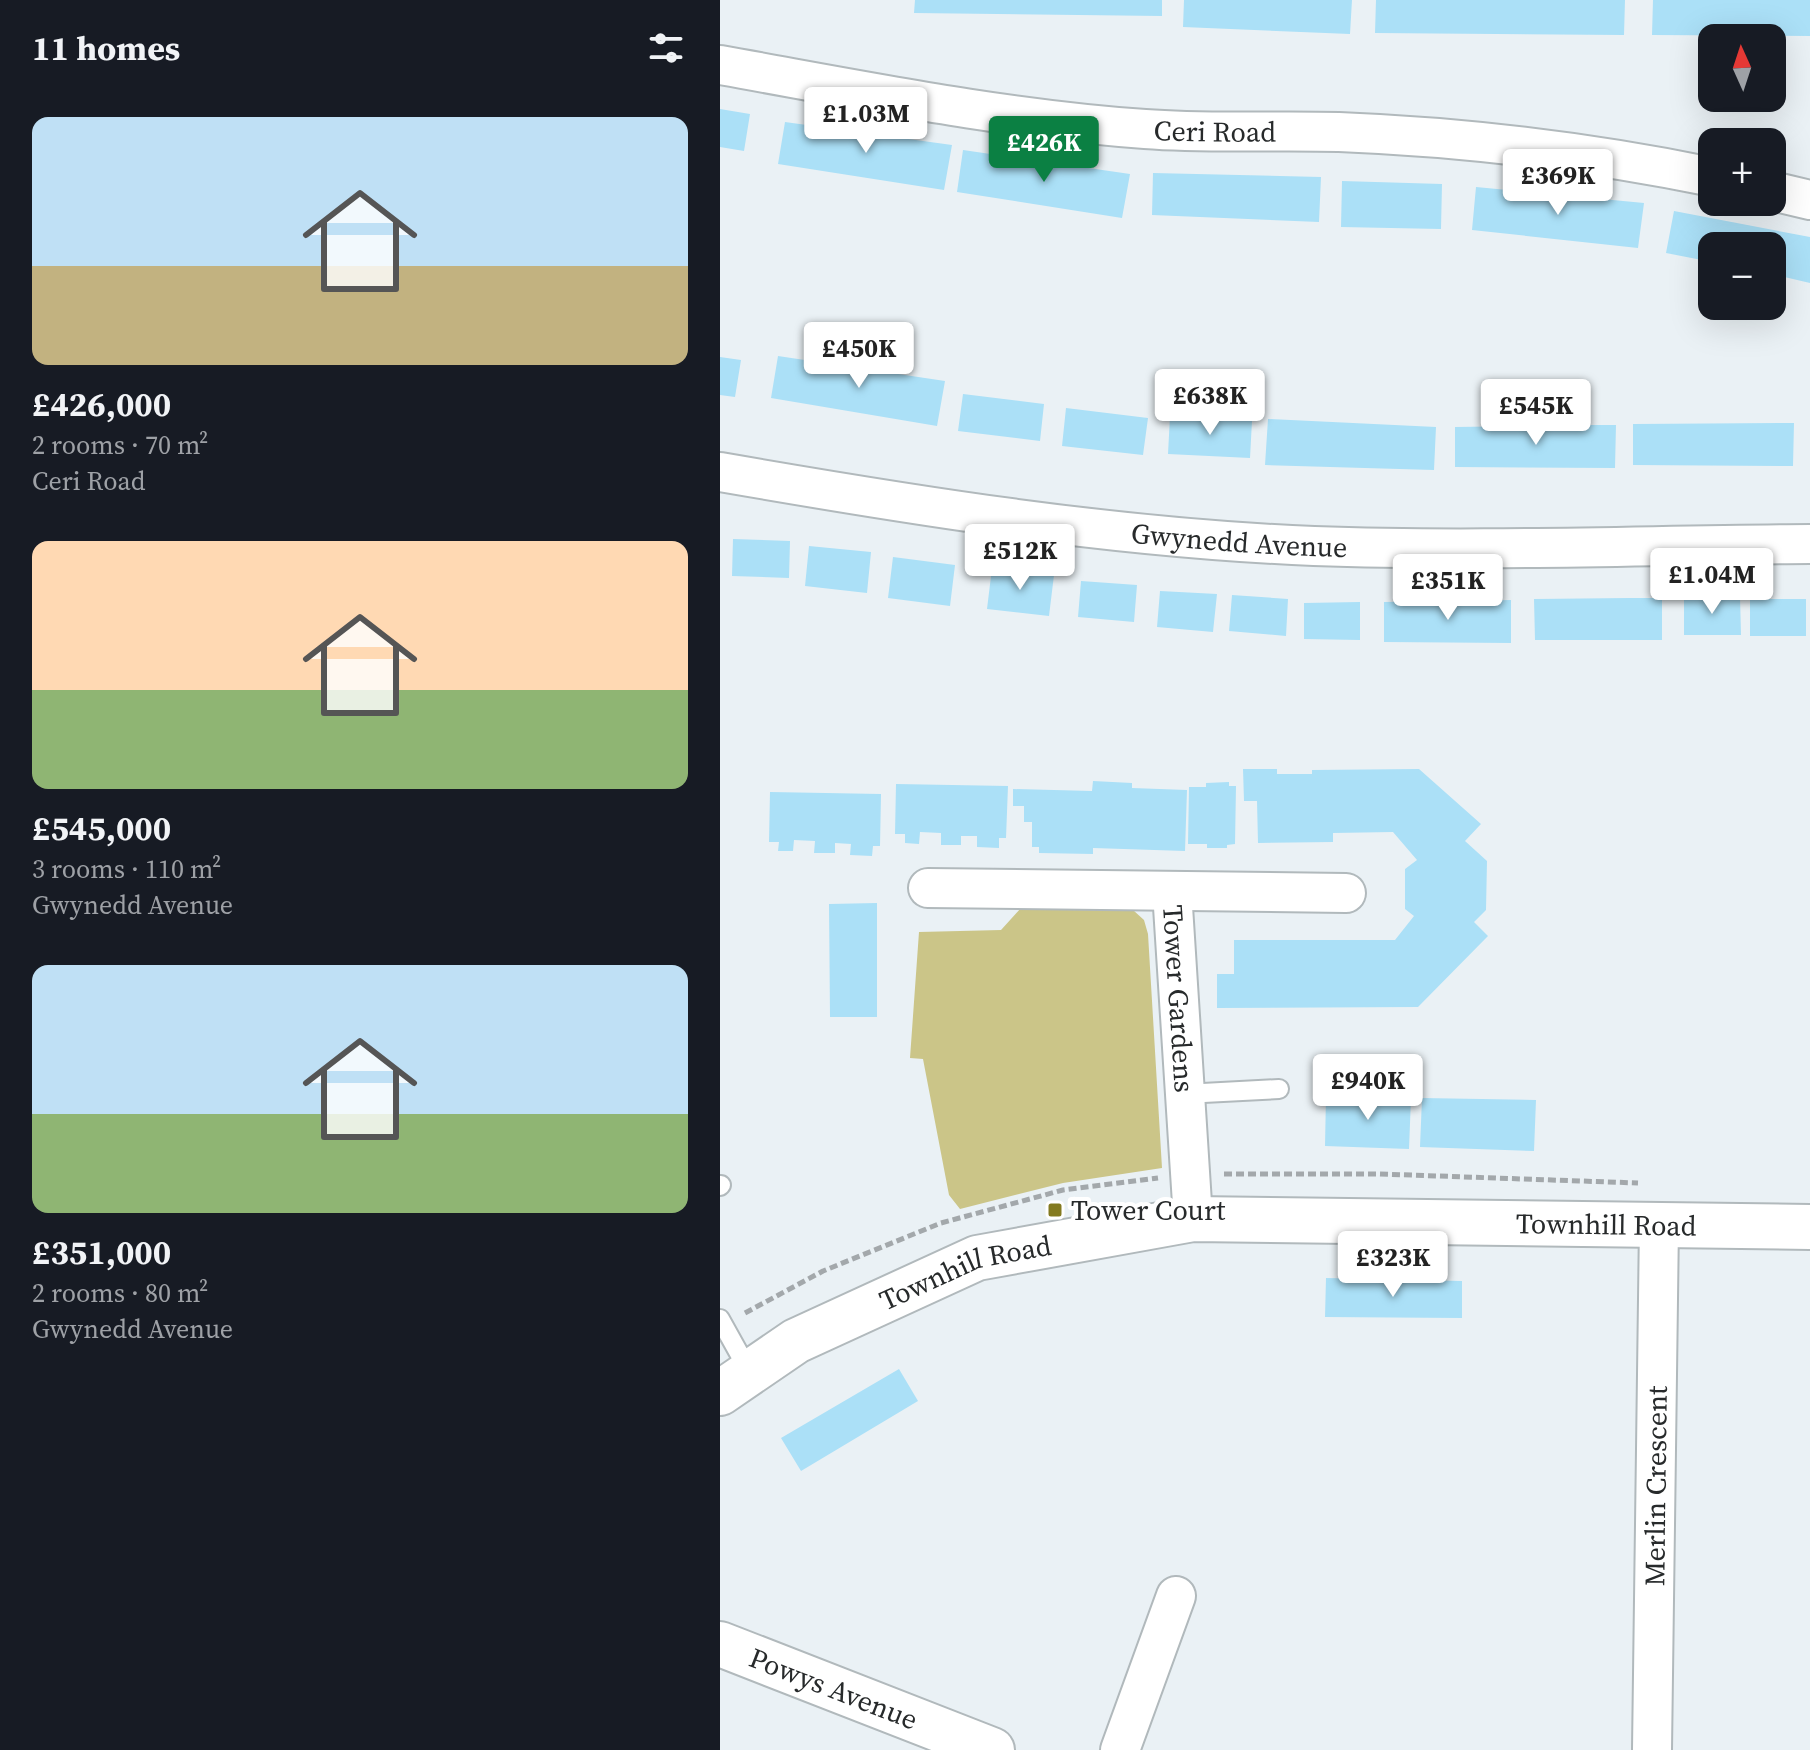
<!DOCTYPE html>
<meta charset="utf-8">
<style>
:root{--surface:#171b24;--page:#242831;--text:#f1f3f6;--muted:#9ea1a6;--accent:#0b8043}
body{margin:0;font-family:"Source Serif 4",serif;background:var(--page);color:var(--text);height:100vh;display:flex;flex-direction:column;font-size:30px;white-space:nowrap}
*{box-sizing:border-box;margin:0}
p{font-size:26px;color:var(--muted)}
.icon{flex:none;width:44px;height:44px;fill:none;stroke:currentColor;stroke-width:2;stroke-linecap:round;stroke-linejoin:round}
.map{position:relative;flex:1;overflow:hidden}
.details{display:flex;flex-direction:column;background:var(--surface);width:720px}
.details>*{flex:none}
.needle{width:52px;rotate:357deg}
.tools{position:absolute;left:978px;top:24px;display:grid;gap:16px}
.tools a{display:grid;place-items:center;width:88px;height:88px;border-radius:16px;background:var(--surface);box-shadow:0 8px 32px #0002;font-size:40px}
.price{position:absolute;translate:-50% -68px;padding:0 18px;border-radius:8px;background:#fff;color:#222;font-size:26px;line-height:52px;filter:drop-shadow(0 2px 4px #0008)}
.price::after{content:'';position:absolute;left:50%;top:48px;width:24px;height:18px;margin-left:-12px;background:inherit;clip-path:polygon(0 0,100% 0,50% 100%)}
.price.on{background:var(--accent);color:#fff}
ul{padding:0;list-style:none}
li{display:grid;align-content:center;gap:16px;height:424px;padding:0 32px}
li span{display:grid;place-items:center;height:248px;border-radius:16px;color:#555}
li>.icon{margin-inline-start:auto}
span .icon{width:144px;height:144px;fill:#fffc;stroke-width:1}
li b{font-size:34px}
h2{display:flex;justify-content:space-between;align-items:center;height:96px;padding:0 32px;font-size:34px}
main{display:flex;flex:1;min-height:0}
.map>svg:first-child{display:block}
.green{fill:#cbc588}
.building{fill:#abe0f7}
.lines{fill:none;stroke-linecap:round;stroke-linejoin:round}
.lane-casing{stroke:#b1b9bc;stroke-width:22}
.street-casing{stroke:#b1b9bc;stroke-width:42}
.secondary-casing{stroke:#b1b9bc;stroke-width:48}
.path{stroke:#a3a8ab;stroke-width:5;stroke-dasharray:8 4;stroke-linecap:butt}
.lane{stroke:#fff;stroke-width:18}
.street{stroke:#fff;stroke-width:38}
.secondary{stroke:#fff;stroke-width:44}
.poi-dot{fill:#837a20;stroke:#fff;stroke-width:3}
.labels{text-anchor:middle;stroke-width:8;stroke-linejoin:round;paint-order:stroke}
.street-label{font-size:28px;fill:#272a2b;stroke:#fff}
.poi-label{font-size:28px;fill:#272a2b;stroke:#fff;text-anchor:start}
</style>
<main>
<section class="details">
<h2>11 homes<svg class="icon" aria-label="filters" viewBox="0 0 24 24"><path d="M4 7h16M4 17h16"/><circle cx="9" cy="7" r="2"/><circle cx="15" cy="17" r="2"/></svg></h2>
<ul>
<li><span style="background:linear-gradient(#bfe0f5 60%,#c2b280 0)"><svg class="icon" aria-label="home" viewBox="0 0 24 24"><path d="M3 11l9-7 9 7M6 9v11h12V9"/></svg></span><div><b>£426,000</b><p>2 rooms · 70 m²</p><p>Ceri Road</p></div></li>
<li><span style="background:linear-gradient(#ffd9b3 60%,#8fb573 0)"><svg class="icon" aria-label="home" viewBox="0 0 24 24"><path d="M3 11l9-7 9 7M6 9v11h12V9"/></svg></span><div><b>£545,000</b><p>3 rooms · 110 m²</p><p>Gwynedd Avenue</p></div></li>
<li><span style="background:linear-gradient(#bfe0f5 60%,#8fb573 0)"><svg class="icon" aria-label="home" viewBox="0 0 24 24"><path d="M3 11l9-7 9 7M6 9v11h12V9"/></svg></span><div><b>£351,000</b><p>2 rooms · 80 m²</p><p>Gwynedd Avenue</p></div></li>
</ul>
</section>
<div class="map">
<svg width="1090" height="1750" viewBox="0 0 1090 1750">
<rect width="100%" height="100%" fill="#eaf1f5"/>
<!-- green -->
<path class="green" d="M 301,908 L 413,910 L 424,920 L 428,934 L 442,1168 L 343,1183 L 240,1209 L 229,1195 L 203,1059 L 190,1058 L 199,932 L 281,930 Z"/>
<!-- building -->
<path class="building" d="M 195,0 L 442,0 L 442,16 L 194,13 Z
M 464,0 L 632,0 L 630,34 L 463,27 Z
M 656,0 L 905,0 L 904,35 L 655,33 Z
M 933,0 L 1090,0 L 1090,36 L 932,35 Z
M 0,109 L 30,114 L 24,151 L 0,147 Z
M 65,122 L 232,145 L 224,190 L 58,164 Z
M 243,150 L 410,174 L 402,218 L 237,192 Z
M 433,173 L 601,177 L 599,222 L 432,215 Z
M 622,181 L 722,184 L 721,229 L 621,227 Z
M 756,187 L 924,203 L 918,248 L 752,230 Z
M 954,211 L 1090,237 L 1090,283 L 1052,274 L 1052,246 L 992,246 L 992,262 L 946,253 Z
M 58,356 L 225,381 L 217,426 L 51,398 Z
M 0,357 L 21,360 L 15,397 L 0,395 Z
M 243,394 L 324,404 L 320,441 L 238,431 Z
M 346,408 L 428,418 L 423,455 L 342,446 Z
M 450,416 L 532,421 L 530,458 L 448,454 Z
M 548,419 L 716,427 L 714,470 L 545,465 Z
M 1074,423 L 1073,466 L 913,465 L 913,424 Z
M 863,425 L 896,425 L 895,468 L 735,467 L 735,427 Z
M 13,539 L 70,541 L 69,578 L 12,576 Z
M 89,546 L 151,552 L 147,593 L 85,586 Z
M 173,557 L 235,565 L 230,606 L 168,598 Z
M 272,568 L 334,575 L 329,616 L 267,609 Z
M 361,581 L 417,585 L 414,622 L 358,617 Z
M 440,591 L 497,594 L 493,632 L 437,627 Z
M 512,595 L 568,599 L 566,636 L 509,631 Z
M 1020,597 L 1021,635 L 964,635 L 964,598 Z
M 909,598 L 942,598 L 942,640 L 815,640 L 814,599 Z
M 1030,599 L 1086,599 L 1086,636 L 1030,636 Z
M 791,600 L 791,643 L 664,642 L 664,602 Z
M 640,602 L 640,640 L 584,639 L 584,603 Z
M 523,769 L 557,769 L 557,774 L 592,774 L 592,770 L 699,769 L 761,824 L 745,841 L 767,861 L 766,910 L 754,922 L 768,936 L 698,1007 L 497,1008 L 497,974 L 514,974 L 514,940 L 675,940 L 694,916 L 685,909 L 685,869 L 697,860 L 673,832 L 613,833 L 613,842 L 538,843 L 537,801 L 524,801 Z
M 373,781 L 412,783 L 412,788 L 467,790 L 465,851 L 373,848 L 373,854 L 319,853 L 319,847 L 312,847 L 312,822 L 304,822 L 304,806 L 293,806 L 293,789 L 372,791 Z
M 509,782 L 509,786 L 516,786 L 515,844 L 507,845 L 507,848 L 487,848 L 487,844 L 468,844 L 469,787 L 486,787 L 486,783 Z
M 176,784 L 288,786 L 286,838 L 279,838 L 279,848 L 257,847 L 257,836 L 241,836 L 241,845 L 221,845 L 221,833 L 200,832 L 199,844 L 185,843 L 185,834 L 175,834 Z
M 50,792 L 161,794 L 160,846 L 153,846 L 152,856 L 130,855 L 131,844 L 115,843 L 115,853 L 94,853 L 95,841 L 74,840 L 73,851 L 58,851 L 59,842 L 49,842 Z
M 157,903 L 157,1017 L 110,1017 L 109,904 Z
M 606,1096 L 691,1098 L 689,1149 L 605,1146 Z
M 702,1098 L 816,1100 L 814,1151 L 700,1147 Z
M 606,1278 L 742,1281 L 742,1318 L 605,1317 Z
M 179,1369 L 198,1401 L 81,1471 L 61,1438 Z"/>
<g class="lines">
<defs>
<path id="lane" d="M 464,1094 L 559,1089
M 0,1186 L 1,1185
M 0,1319 L 30,1373"/>
<g id="street">
<path id="s1" d="M 0,65 C 141,90 282,119 425,129 C 490,134 555,130 619,132 C 745,137 869,152 992,177"/>
<path d="M 1052,191 L 1090,200"/>
<path id="s2" d="M 0,472 C 196,506 395,538 594,546 C 759,552 925,545 1090,544"/>
<path d="M 208,888 L 626,893"/>
<path id="s3" d="M 452,891 L 473,1219"/>
<path d="M 400,1750 L 456,1596"/>
<path id="s4" d="M 932,1750 L 939,1224"/>
</g>
<g id="secondary">
<path id="s5" d="M 0,1393 L 76,1341 L 257,1258 L 473,1219 L 1090,1227"/>
<path id="s6" d="M 0,1644 L 272,1750"/>
</g>
</defs>
<!-- lane casing -->
<use href="#lane" class="lane-casing"/>
<!-- street casing -->
<use href="#street" class="street-casing"/>
<!-- secondary casing -->
<use href="#secondary" class="secondary-casing"/>
<!-- path -->
<path class="path" d="M 504,1174 L 660,1174 L 918,1183
M 25,1313 L 103,1271 L 221,1223 L 343,1190 L 438,1178"/>
<!-- lane -->
<use href="#lane" class="lane"/>
<!-- street -->
<use href="#street" class="street"/>
<!-- secondary -->
<use href="#secondary" class="secondary"/>
</g>
<!-- markers -->
<rect class="poi-dot" x="327" y="1202" width="16" height="16" rx="4"/>
<g class="labels">
<!-- street labels -->
<g class="street-label">
<text dy="10" stroke="none"><textPath href="#s1" startOffset="500">Ceri Road</textPath></text>
<text dy="10" stroke="none"><textPath href="#s2" startOffset="524">Gwynedd Avenue</textPath></text>
<text dy="10" stroke="none"><textPath href="#s3" startOffset="108">Tower Gardens</textPath></text>
<text dy="10" stroke="none"><textPath href="#s5" startOffset="924">Townhill Road</textPath></text>
<text dy="10" stroke="none"><textPath href="#s5" startOffset="276">Townhill Road</textPath></text>
<text dy="10" stroke="none"><textPath href="#s4" startOffset="264">Merlin Crescent</textPath></text>
<text dy="10" stroke="none"><textPath href="#s6" startOffset="122">Powys Avenue</textPath></text>
</g>
<!-- poi labels -->
<g class="poi-label">
<text x="351" y="1220">Tower Court</text>
</g>
</g>
</svg>
<div class="tools">
<a><svg class="needle" viewBox="-14 -14 28 28"><path d="M0-13l5 13h-10z" fill="#e53935"/><path d="M0 13l5-13h-10z" fill="#9ea1a6"/></svg></a>
<a>+</a>
<a>−</a>
</div>
<b class="price" style="left:146px;top:155px">£1.03M</b>
<b class="price on" style="left:324px;top:184px">£426K</b>
<b class="price" style="left:838px;top:217px">£369K</b>
<b class="price" style="left:139px;top:390px">£450K</b>
<b class="price" style="left:490px;top:437px">£638K</b>
<b class="price" style="left:816px;top:447px">£545K</b>
<b class="price" style="left:300px;top:592px">£512K</b>
<b class="price" style="left:992px;top:616px">£1.04M</b>
<b class="price" style="left:728px;top:622px">£351K</b>
<b class="price" style="left:648px;top:1122px">£940K</b>
<b class="price" style="left:673px;top:1299px">£323K</b>
</div>
</main>
